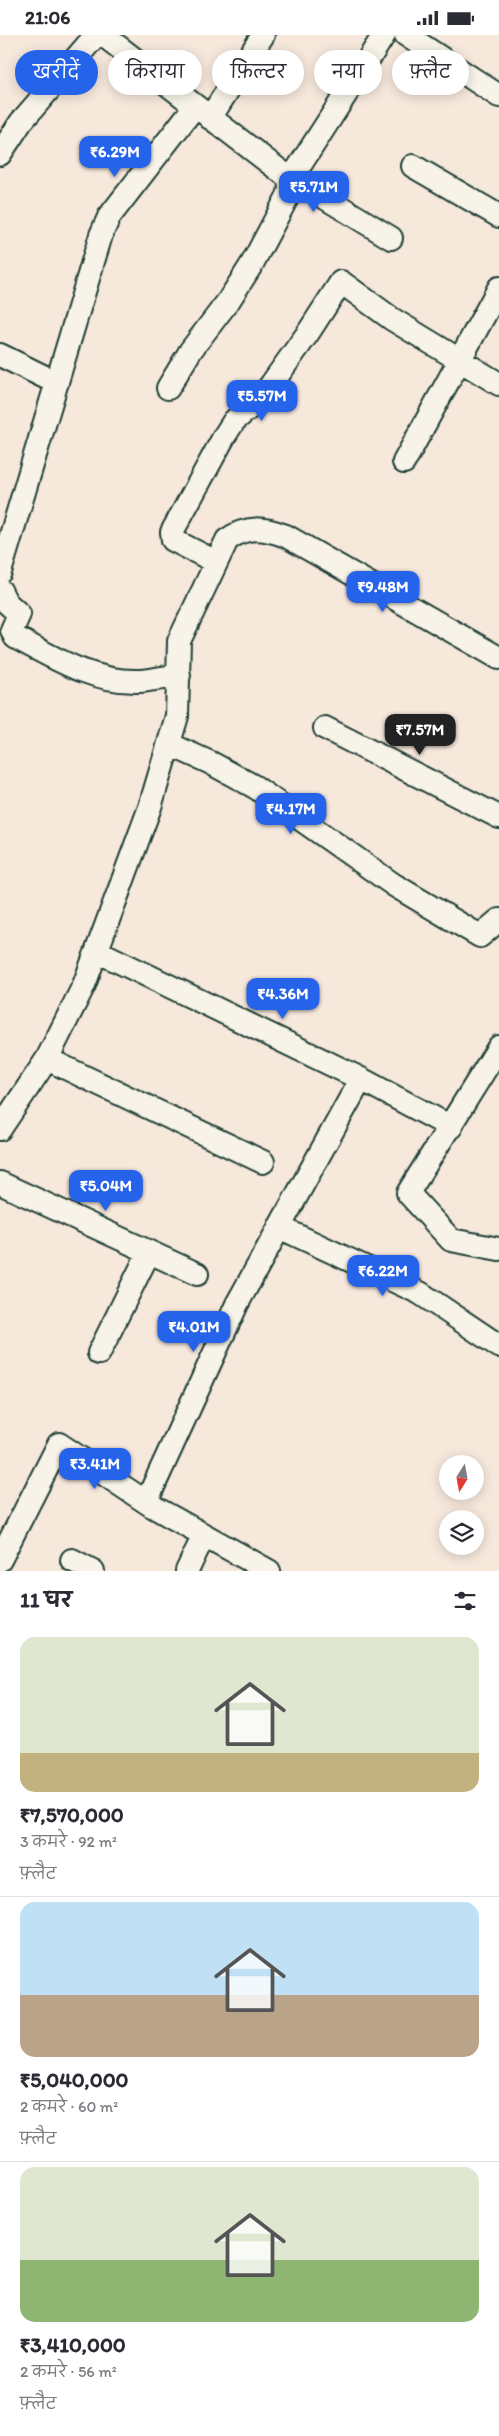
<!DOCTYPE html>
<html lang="hi">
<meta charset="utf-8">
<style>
:root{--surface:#fff;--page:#f7f7f7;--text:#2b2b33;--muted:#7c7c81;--line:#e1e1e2;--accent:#2563eb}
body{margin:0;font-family:Itim,"Playpen Sans Deva",sans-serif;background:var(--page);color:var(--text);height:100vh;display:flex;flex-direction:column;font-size:19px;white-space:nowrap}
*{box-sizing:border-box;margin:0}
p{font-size:16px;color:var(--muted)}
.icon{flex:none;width:28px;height:28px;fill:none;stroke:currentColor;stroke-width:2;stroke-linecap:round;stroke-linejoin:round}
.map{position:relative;height:1536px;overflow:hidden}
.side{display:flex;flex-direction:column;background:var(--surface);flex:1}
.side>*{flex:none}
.hud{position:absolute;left:15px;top:15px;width:470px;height:45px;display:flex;gap:10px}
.needle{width:32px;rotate:191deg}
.tools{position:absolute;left:439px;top:1420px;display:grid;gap:10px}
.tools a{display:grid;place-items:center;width:45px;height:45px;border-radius:50%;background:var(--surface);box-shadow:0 2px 12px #0003;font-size:25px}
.price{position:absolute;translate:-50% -42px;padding:0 11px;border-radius:10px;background:var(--accent);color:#fff;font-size:16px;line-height:32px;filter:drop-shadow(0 1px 2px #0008)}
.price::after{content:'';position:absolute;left:50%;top:30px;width:15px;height:11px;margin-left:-8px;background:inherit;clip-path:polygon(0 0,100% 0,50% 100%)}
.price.on{background:#222;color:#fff}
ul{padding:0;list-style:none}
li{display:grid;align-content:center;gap:10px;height:265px;padding:0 20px}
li+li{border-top:1px solid var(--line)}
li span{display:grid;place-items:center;height:155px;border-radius:15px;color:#555}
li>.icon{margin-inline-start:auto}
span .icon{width:90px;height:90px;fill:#fffc;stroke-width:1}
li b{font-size:21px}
h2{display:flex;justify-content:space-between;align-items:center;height:60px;padding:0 20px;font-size:21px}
.tag{padding:0 18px;border-radius:22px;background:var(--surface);box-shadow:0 2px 12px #0003;font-size:18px;line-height:45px}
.tag.on{background:var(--accent);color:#fff}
.status{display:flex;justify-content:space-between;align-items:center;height:35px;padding:0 25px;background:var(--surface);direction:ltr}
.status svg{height:14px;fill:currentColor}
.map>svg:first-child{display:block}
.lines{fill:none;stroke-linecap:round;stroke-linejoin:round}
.minor-casing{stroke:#1f3d34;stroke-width:26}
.minor{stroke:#f7f3e8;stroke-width:22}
</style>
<div class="status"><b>21:06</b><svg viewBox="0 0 49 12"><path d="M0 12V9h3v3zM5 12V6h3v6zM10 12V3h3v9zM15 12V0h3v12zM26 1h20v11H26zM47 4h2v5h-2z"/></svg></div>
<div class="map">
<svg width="499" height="1536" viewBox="0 0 499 1536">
<rect width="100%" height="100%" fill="#f7e8dc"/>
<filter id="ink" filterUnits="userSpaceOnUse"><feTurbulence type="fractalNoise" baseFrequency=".02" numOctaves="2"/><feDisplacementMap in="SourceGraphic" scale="10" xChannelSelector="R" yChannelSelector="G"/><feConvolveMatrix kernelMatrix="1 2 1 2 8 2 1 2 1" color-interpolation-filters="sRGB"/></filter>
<g filter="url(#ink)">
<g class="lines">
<defs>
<path id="minor" d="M 103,0 L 284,139 L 295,138 L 384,0
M 406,0 L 499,61
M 210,83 L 263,0
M 0,119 L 21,87 L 96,0
M 413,131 L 499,181
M 295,138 L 291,142 L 391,203
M 0,320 L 57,348
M 168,353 L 191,315 L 229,265 L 252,229 L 288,161 L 290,154 L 289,140
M 404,427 L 499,253
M 216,527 L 173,505 L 172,497 L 225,400 L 234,386 L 263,361 L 308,298 L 341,247 L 392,284 L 499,349
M 0,537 L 101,200 L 109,182 L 195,71
M 0,555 L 6,567 L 19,579 L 12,595 L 15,602 C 54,623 94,648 140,646 C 153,645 166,642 179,640
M 325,693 L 499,782
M 169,709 L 211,728 L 255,752 L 394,850 L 480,901 L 499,885
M 97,916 L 361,1044 L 451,1092
M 499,1012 L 408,1158 L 451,1205 L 499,1214
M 47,1024 L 263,1127
M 0,1094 L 47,1024 L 84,950 L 150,772 L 177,681 L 179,606 L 227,505 C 247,490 264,493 286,501 L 499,623
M 0,1148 L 197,1239
M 279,1192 L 420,1258 L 499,1311
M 99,1318 L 149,1217
M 0,1525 L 59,1409 L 152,1471
M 72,1525 L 93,1536
M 187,1536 L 204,1500
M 269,1536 L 152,1471 L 148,1463 L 237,1269 L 361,1044"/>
</defs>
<!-- minor casing -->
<use href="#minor" class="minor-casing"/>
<!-- minor -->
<use href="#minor" class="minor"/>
</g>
</g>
</svg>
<div class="tools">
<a><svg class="needle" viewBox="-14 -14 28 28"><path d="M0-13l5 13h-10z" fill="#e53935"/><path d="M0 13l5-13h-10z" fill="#7c7c81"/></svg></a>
<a><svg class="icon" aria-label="layers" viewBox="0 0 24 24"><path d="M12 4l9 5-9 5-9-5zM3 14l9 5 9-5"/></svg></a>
</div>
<b class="price" style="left:115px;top:143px">₹6.29M</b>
<b class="price" style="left:314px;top:178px">₹5.71M</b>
<b class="price" style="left:262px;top:387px">₹5.57M</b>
<b class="price" style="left:383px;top:578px">₹9.48M</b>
<b class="price on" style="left:420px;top:721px">₹7.57M</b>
<b class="price" style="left:291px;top:800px">₹4.17M</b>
<b class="price" style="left:283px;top:985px">₹4.36M</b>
<b class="price" style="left:106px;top:1177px">₹5.04M</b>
<b class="price" style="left:383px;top:1262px">₹6.22M</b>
<b class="price" style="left:194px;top:1318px">₹4.01M</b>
<b class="price" style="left:95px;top:1455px">₹3.41M</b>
<div class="hud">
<a class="tag on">खरीदें</a>
<a class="tag">किराया</a>
<a class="tag">फ़िल्टर</a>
<a class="tag">नया</a>
<a class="tag">फ़्लैट</a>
</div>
</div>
<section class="side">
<h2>11 घर<svg class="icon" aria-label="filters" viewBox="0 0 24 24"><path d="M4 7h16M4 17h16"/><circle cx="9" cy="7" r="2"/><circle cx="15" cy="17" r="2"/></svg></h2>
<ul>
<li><span style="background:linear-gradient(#dfe7d0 75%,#c2b280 0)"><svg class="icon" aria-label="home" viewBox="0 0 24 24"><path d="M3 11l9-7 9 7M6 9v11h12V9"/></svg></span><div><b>₹7,570,000</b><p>3 कमरे · 92 m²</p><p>फ़्लैट</p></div></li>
<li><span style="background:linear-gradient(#bfe0f5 60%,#b9a48a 0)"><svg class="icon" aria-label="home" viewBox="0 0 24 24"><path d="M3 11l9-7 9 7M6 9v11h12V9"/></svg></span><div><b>₹5,040,000</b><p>2 कमरे · 60 m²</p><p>फ़्लैट</p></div></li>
<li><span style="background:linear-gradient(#dfe7d0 60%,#8fb573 0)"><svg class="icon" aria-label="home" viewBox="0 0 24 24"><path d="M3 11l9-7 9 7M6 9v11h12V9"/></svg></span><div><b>₹3,410,000</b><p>2 कमरे · 56 m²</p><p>फ़्लैट</p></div></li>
</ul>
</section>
